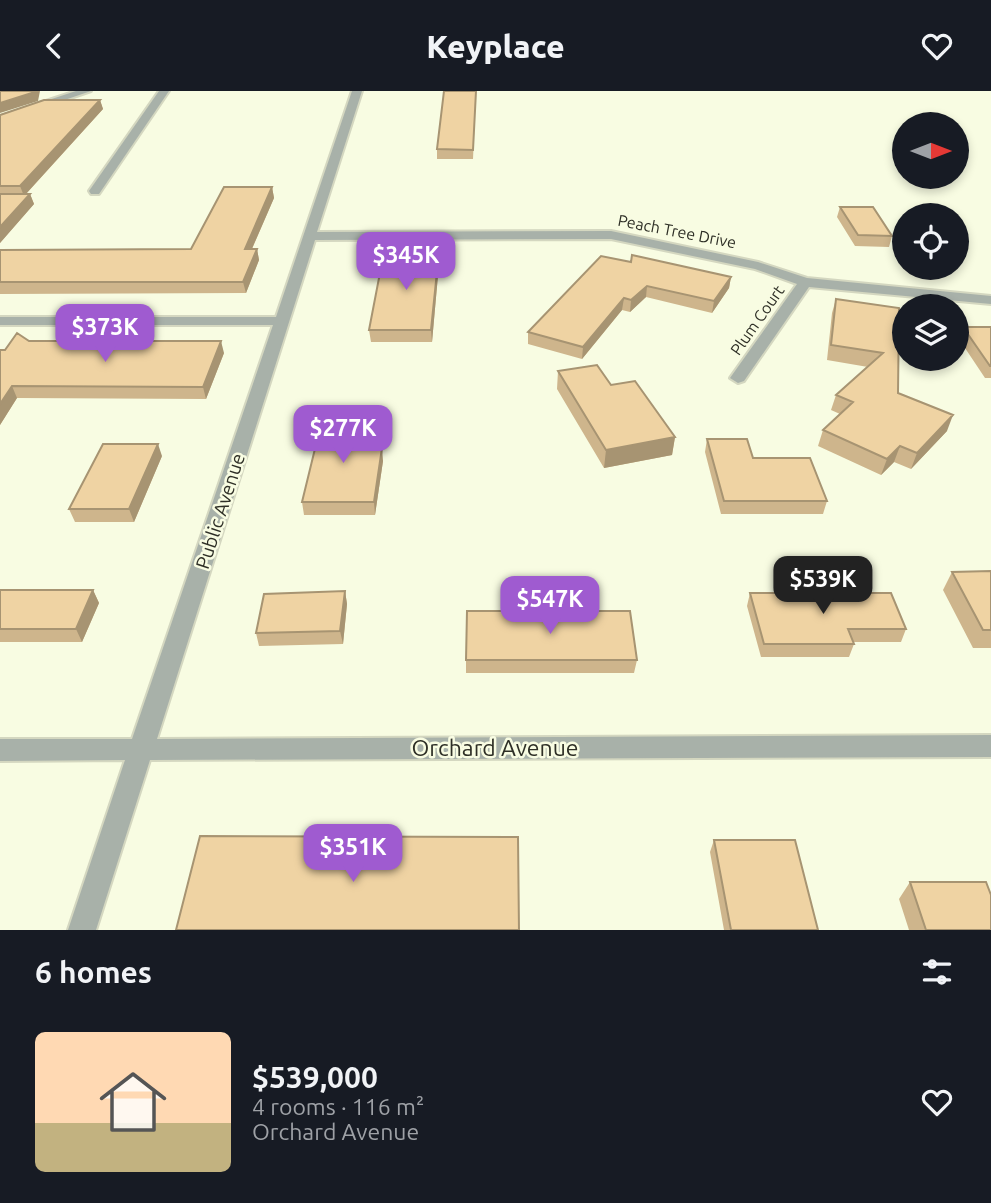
<!DOCTYPE html>
<meta charset="utf-8">
<style>
:root{--surface:#171b24;--page:#20242c;--text:#f1f3f6;--muted:#9ea1a6;--accent:#9f5bd0}
body{margin:0;font-family:Ubuntu,sans-serif;background:var(--page);color:var(--text);height:100vh;display:flex;flex-direction:column;font-size:26px;white-space:nowrap}
*{box-sizing:border-box;margin:0}
p{font-size:23px;color:var(--muted)}
.icon{flex:none;width:38px;height:38px;fill:none;stroke:currentColor;stroke-width:2;stroke-linecap:round;stroke-linejoin:round}
.map{position:relative;height:839px;overflow:hidden}
.drawer{display:flex;flex-direction:column;background:var(--surface);flex:1}
.drawer>*{flex:none}
.needle{width:46px;rotate:90deg}
.controls{position:absolute;left:892px;top:21px;display:grid;gap:14px}
.controls a{display:grid;place-items:center;width:77px;height:77px;border-radius:50%;background:var(--surface);box-shadow:0 4px 10px #0003;font-size:35px}
.price{position:absolute;translate:-50% -60px;padding:0 16px;border-radius:14px;background:var(--accent);color:#fff;font-size:23px;line-height:46px;filter:drop-shadow(0 2px 4px #0008)}
.price::after{content:'';position:absolute;left:50%;top:42px;width:21px;height:16px;margin-left:-10px;background:inherit;clip-path:polygon(0 0,100% 0,50% 100%)}
.price.current{background:#222;color:#fff}
ul{padding:0;list-style:none}
li{display:flex;align-items:center;gap:21px;height:175px;padding:0 35px}
li span{display:grid;place-items:center;flex:none;width:196px;height:140px;border-radius:10px;color:#555}
li>.icon{margin-inline-start:auto}
span .icon{width:84px;height:84px;fill:#fffc;stroke-width:1}
li b{font-size:30px}
h2{display:flex;justify-content:space-between;align-items:center;height:84px;padding:0 35px;font-size:30px}
header{display:flex;justify-content:space-between;align-items:center;height:91px;padding:0 35px;background:var(--surface);font-size:32px;font-weight:800}
.map>svg:first-child{display:block}
.lines{fill:none;stroke-linecap:round;stroke-linejoin:round}
.service-casing{stroke:#d4d7c0;stroke-width:4}
.minor-casing{stroke:#d4d7c0;stroke-width:4}
.service{fill:#a8b1a9;fill-rule:evenodd}
.minor{fill:#a8b1a9;fill-rule:evenodd}
.wall{fill:#ceb58c}
.shaded-wall{fill:#a79472}
.building{fill:#efd3a3;stroke:#a79472;stroke-width:2}
.labels{text-anchor:middle;stroke-width:5;stroke-linejoin:round;paint-order:stroke}
.far-street-label{font-size:16px;fill:#2e2f26;stroke:#f8fce2}
.street-label{font-size:19px;fill:#2e2f26;stroke:#f8fce2}
.near-street-label{font-size:23px;fill:#2e2f26;stroke:#f8fce2}
</style>
<header><svg class="icon" aria-label="back" viewBox="0 0 24 24"><path d="M15 5l-7 7 7 7"/></svg>Keyplace<svg class="icon" aria-label="heart" viewBox="0 0 24 24"><path d="M12 20l-8-8c-3-5 5-10 8-4 3-6 11-1 8 4z"/></svg></header>
<div class="map">
<svg width="991" height="839" viewBox="0 0 991 839">
<rect width="100%" height="100%" fill="#f8fce2"/>
<g class="lines">
<defs>
<path id="service" d="M 159,0 L 169,0 L 99,103 L 91,103 L 89,100 Z"/>
<path id="minor" d="M 76,0 L 91,0 L 0,31 L 0,25 Z
M 352,0 L 362,0 L 317,141 L 611,140 L 758,171 L 807,187 L 991,205 L 991,213 L 809,196 L 744,290 L 738,292 L 730,287 L 797,193 L 755,178 L 611,148 L 315,149 L 157,648 L 991,644 L 991,666 L 150,669 L 96,839 L 68,839 L 125,669 L 0,670 L 0,648 L 132,648 L 273,234 L 0,234 L 0,226 L 276,226 Z"/>
</defs>
<!-- service casing -->
<use href="#service" class="service-casing"/>
<!-- minor casing -->
<use href="#minor" class="minor-casing"/>
<!-- service -->
<use href="#service" class="service"/>
<!-- minor -->
<use href="#minor" class="minor"/>
</g>
<!-- wall -->
<path class="wall" d="M 476,0 L 473,68 L 437,68 L 437,58 Z
M 100,9 L 103,18 L 26,103 L 30,103 L 34,113 L 0,152 L 0,24 Z
M 272,96 L 274,107 L 252,158 L 257,158 L 259,169 L 246,202 L 0,203 L 0,159 L 191,158 Z
M 840,116 L 892,145 L 889,156 L 855,155 L 837,126 Z
M 631,171 L 731,186 L 729,197 L 712,222 L 646,206 L 630,221 L 622,219 L 582,268 L 528,253 L 528,241 Z
M 439,173 L 432,251 L 371,251 L 369,239 Z
M 836,208 L 899,217 L 898,302 L 947,340 L 911,378 L 894,371 L 881,384 L 818,355 L 823,339 L 840,323 L 831,319 L 836,304 L 868,276 L 827,269 L 832,222 Z
M 963,236 L 991,236 L 991,287 L 985,287 L 959,248 Z
M 29,250 L 224,262 L 206,308 L 17,307 L 0,334 L 5,259 Z
M 558,280 L 611,294 L 675,346 L 672,364 L 604,377 L 557,298 Z
M 368,329 L 370,342 L 367,357 L 383,370 L 375,424 L 304,424 L 302,411 Z
M 707,348 L 827,410 L 823,423 L 721,423 L 705,361 Z
M 162,365 L 134,431 L 75,431 L 69,418 Z
M 991,480 L 991,557 L 973,557 L 943,499 L 952,481 Z
M 0,499 L 93,499 L 99,512 L 82,551 L 0,551 Z
M 345,500 L 347,513 L 343,553 L 259,555 L 256,542 Z
M 750,502 L 906,538 L 901,551 L 853,551 L 854,553 L 849,566 L 761,566 L 747,515 Z
M 466,569 L 637,569 L 634,582 L 466,582 Z
M 714,749 L 818,839 L 724,839 L 710,761 Z
M 910,791 L 991,839 L 909,839 L 899,808 Z"/>
<!-- shaded-wall -->
<path class="shaded-wall" d="M 35,0 L 40,0 L 38,10 L 0,22 L 0,12 Z
M 100,9 L 103,18 L 24,105 L 20,95 Z
M 272,96 L 274,107 L 247,169 L 245,158 Z
M 30,103 L 34,113 L 0,152 L 0,136 Z
M 257,158 L 259,169 L 246,202 L 243,191 Z
M 439,161 L 439,173 L 432,251 L 431,239 Z
M 731,186 L 729,197 L 712,222 L 714,210 Z
M 647,195 L 646,206 L 630,221 L 631,209 Z
M 624,207 L 622,219 L 582,268 L 583,256 Z
M 221,250 L 224,262 L 206,308 L 203,296 Z
M 12,295 L 17,307 L 0,334 L 0,313 Z
M 953,324 L 947,340 L 911,378 L 917,362 Z
M 368,329 L 370,342 L 365,370 L 363,357 Z
M 675,346 L 672,364 L 604,377 L 606,359 Z
M 158,353 L 162,365 L 134,431 L 129,418 Z
M 900,355 L 894,371 L 881,384 L 887,368 Z
M 382,357 L 383,370 L 375,424 L 374,411 Z
M 93,499 L 99,512 L 82,551 L 76,538 Z
M 345,500 L 347,513 L 343,553 L 340,540 Z"/>
<!-- building -->
<path class="building" d="M 0,0 L 35,0 L 35,1 L 0,12 Z
M 444,0 L 476,0 L 473,59 L 437,58 Z
M 44,9 L 100,9 L 20,95 L 0,95 L 0,24 Z
M 224,96 L 272,96 L 245,158 L 257,158 L 243,191 L 0,191 L 0,159 L 191,158 Z
M 0,103 L 30,103 L 0,136 Z
M 840,116 L 873,116 L 892,145 L 858,144 Z
M 384,161 L 439,161 L 431,239 L 369,239 Z
M 632,164 L 731,186 L 714,210 L 647,195 L 631,209 L 624,207 L 583,256 L 528,241 L 601,165 L 631,171 Z
M 836,208 L 899,217 L 898,302 L 953,324 L 917,362 L 900,355 L 887,368 L 823,339 L 853,311 L 836,304 L 883,262 L 831,254 Z
M 963,236 L 991,236 L 991,275 L 990,275 Z
M 17,242 L 29,250 L 221,250 L 203,296 L 12,295 L 0,313 L 0,259 L 5,259 Z
M 597,274 L 611,294 L 635,290 L 675,346 L 606,359 L 558,280 Z
M 322,329 L 368,329 L 363,357 L 382,357 L 374,411 L 302,411 Z
M 707,348 L 747,348 L 753,367 L 810,367 L 827,410 L 724,410 Z
M 103,353 L 158,353 L 129,418 L 69,418 Z
M 991,480 L 991,539 L 983,539 L 952,481 Z
M 0,499 L 93,499 L 76,538 L 0,538 Z
M 345,500 L 340,540 L 256,542 L 264,503 Z
M 750,502 L 891,502 L 906,538 L 848,538 L 854,553 L 764,553 Z
M 467,520 L 630,520 L 637,569 L 466,569 Z
M 200,745 L 518,746 L 519,839 L 176,839 Z
M 714,749 L 795,749 L 818,839 L 731,839 Z
M 910,791 L 986,791 L 991,804 L 991,839 L 926,839 Z"/>
<g class="labels">
<!-- far-street labels -->
<g class="far-street-label">
<text transform="translate(677 140) rotate(11)" y="6">Peach Tree Drive</text>
<text transform="translate(757 229) rotate(-55)" y="6">Plum Court</text>
</g>
<!-- street labels -->
<g class="street-label">
<text transform="translate(220 420) rotate(-72)" y="7">Public Avenue</text>
</g>
<!-- near-street labels -->
<g class="near-street-label">
<text x="495" y="665">Orchard Avenue</text>
</g>
</g>
</svg>
<div class="controls">
<a><svg class="needle" viewBox="-14 -14 28 28"><path d="M0-13l5 13h-10z" fill="#e53935"/><path d="M0 13l5-13h-10z" fill="#9ea1a6"/></svg></a>
<a><svg class="icon" aria-label="locate" viewBox="0 0 24 24"><circle cx="12" cy="12" r="6"/><path d="M12 2v4M12 18v4M2 12h4M18 12h4"/></svg></a>
<a><svg class="icon" aria-label="layers" viewBox="0 0 24 24"><path d="M12 4l9 5-9 5-9-5zM3 14l9 5 9-5"/></svg></a>
</div>
<b class="price" style="left:406px;top:201px">$345K</b>
<b class="price" style="left:105px;top:273px">$373K</b>
<b class="price" style="left:343px;top:374px">$277K</b>
<b class="price current" style="left:823px;top:525px">$539K</b>
<b class="price" style="left:550px;top:545px">$547K</b>
<b class="price" style="left:353px;top:793px">$351K</b>
</div>
<section class="drawer">
<h2>6 homes<svg class="icon" aria-label="filters" viewBox="0 0 24 24"><path d="M4 7h16M4 17h16"/><circle cx="9" cy="7" r="2"/><circle cx="15" cy="17" r="2"/></svg></h2>
<ul>
<li><span style="background:linear-gradient(#ffd9b3 65%,#c2b280 0)"><svg class="icon" aria-label="home" viewBox="0 0 24 24"><path d="M3 11l9-7 9 7M6 9v11h12V9"/></svg></span><div><b>$539,000</b><p>4 rooms · 116 m²</p><p>Orchard Avenue</p></div><svg class="icon" aria-label="heart" viewBox="0 0 24 24"><path d="M12 20l-8-8c-3-5 5-10 8-4 3-6 11-1 8 4z"/></svg></li>
</ul>
</section>
